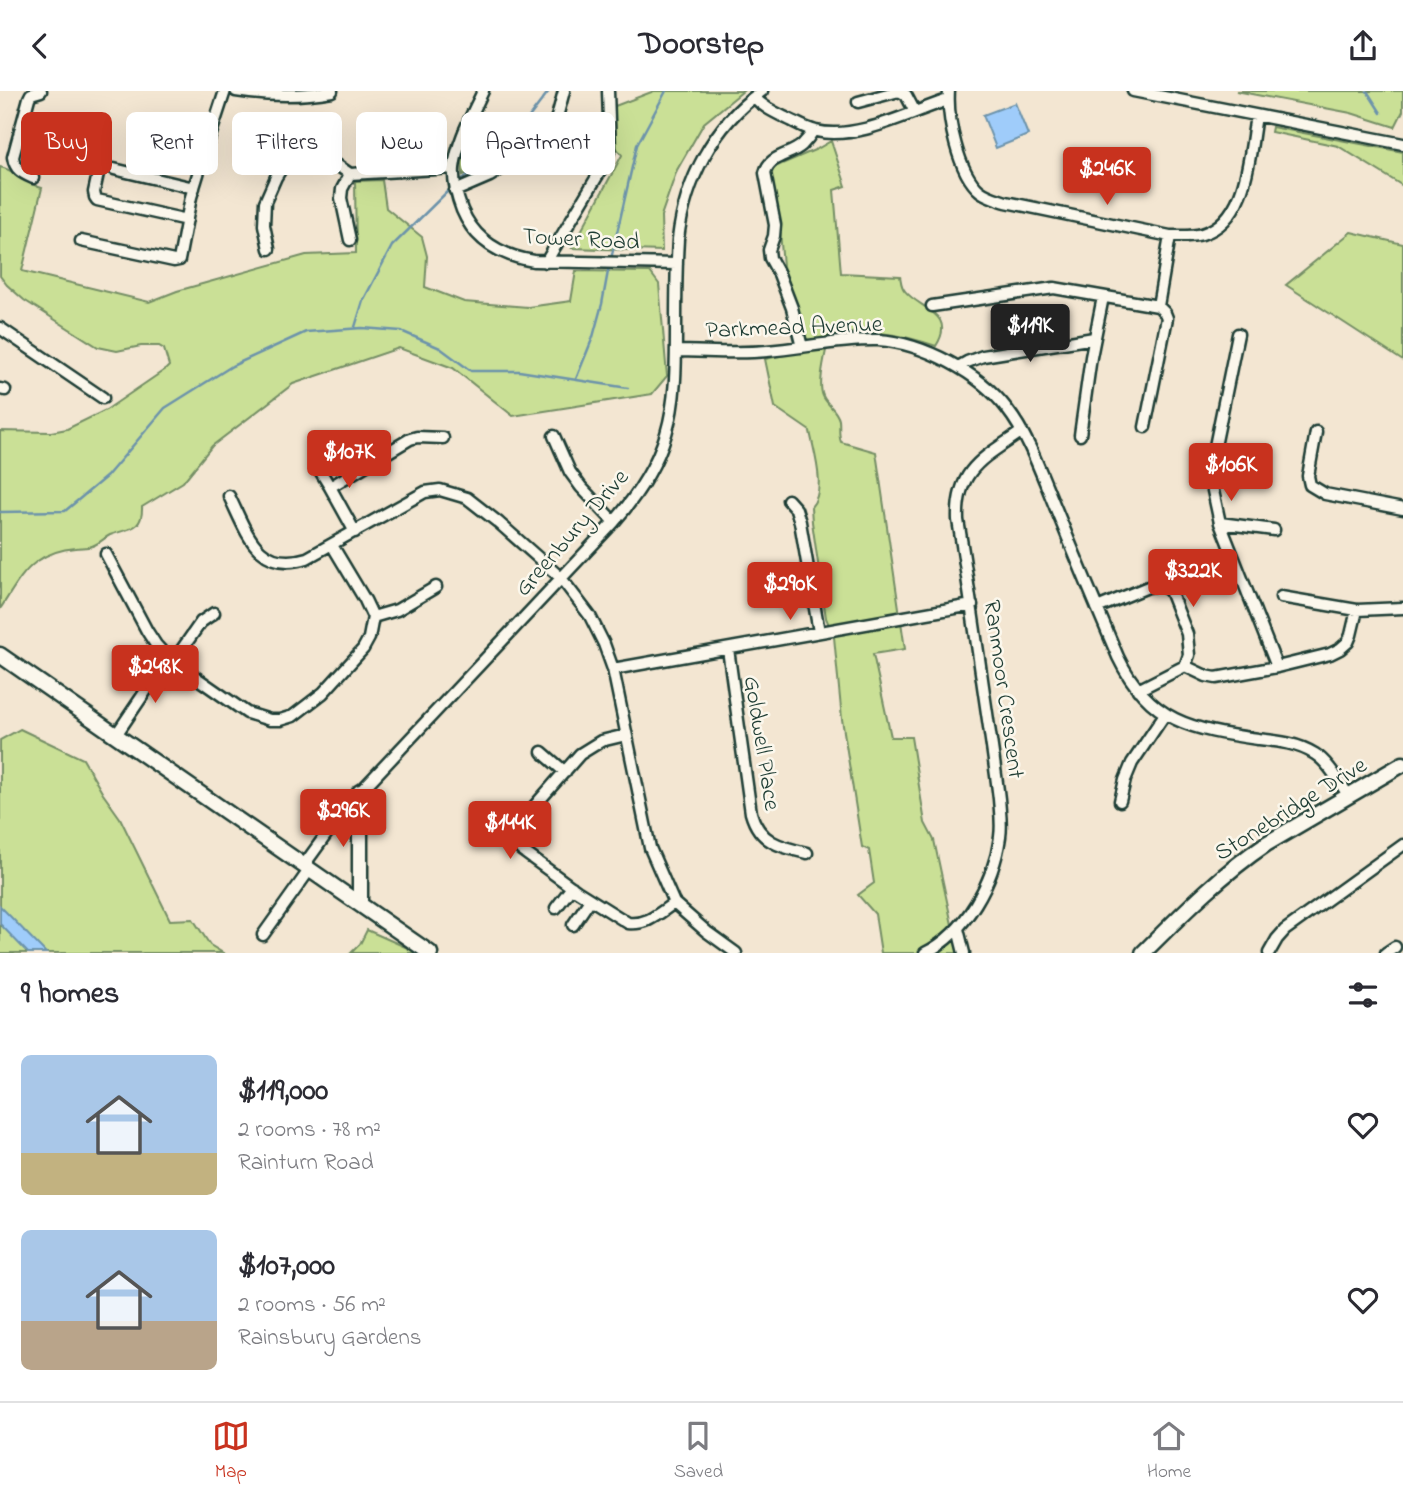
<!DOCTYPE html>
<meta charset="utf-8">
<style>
:root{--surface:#fff;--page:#f2f2f3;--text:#2b2b33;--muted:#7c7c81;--line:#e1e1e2;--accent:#c8321e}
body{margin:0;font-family:"Indie Flower",sans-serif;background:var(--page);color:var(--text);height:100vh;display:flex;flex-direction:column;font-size:26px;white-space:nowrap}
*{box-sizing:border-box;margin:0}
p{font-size:23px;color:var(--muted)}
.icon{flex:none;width:38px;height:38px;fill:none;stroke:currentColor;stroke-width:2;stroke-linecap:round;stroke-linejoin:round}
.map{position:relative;height:862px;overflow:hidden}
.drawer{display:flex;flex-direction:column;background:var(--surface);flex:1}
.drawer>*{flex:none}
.hud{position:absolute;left:21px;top:21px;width:700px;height:63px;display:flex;gap:14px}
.price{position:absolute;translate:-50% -60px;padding:0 16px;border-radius:7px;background:var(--accent);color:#fff;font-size:23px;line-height:46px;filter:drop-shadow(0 2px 4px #0008)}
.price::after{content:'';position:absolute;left:50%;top:42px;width:21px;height:16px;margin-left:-10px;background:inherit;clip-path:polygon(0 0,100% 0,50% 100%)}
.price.on{background:#222;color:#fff}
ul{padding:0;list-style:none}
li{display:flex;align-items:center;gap:21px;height:175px;padding:0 21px}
li span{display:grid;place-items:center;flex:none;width:196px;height:140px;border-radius:10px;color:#555}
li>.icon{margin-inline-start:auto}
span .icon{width:84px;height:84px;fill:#fffc;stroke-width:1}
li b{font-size:30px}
h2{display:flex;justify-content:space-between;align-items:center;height:84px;padding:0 21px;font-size:30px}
.chip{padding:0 24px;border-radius:10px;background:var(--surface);box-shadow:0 7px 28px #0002;font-size:24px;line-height:63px}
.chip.on{background:var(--accent);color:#fff}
header{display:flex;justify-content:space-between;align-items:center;height:91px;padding:0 21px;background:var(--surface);font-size:32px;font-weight:700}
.tabs{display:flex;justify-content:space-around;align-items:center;height:98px;border-top:2px solid var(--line);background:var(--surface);font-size:19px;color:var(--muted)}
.tabs a{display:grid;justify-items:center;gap:4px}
.tabs .on{color:var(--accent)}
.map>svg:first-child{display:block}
.green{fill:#cae096;stroke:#748e65;stroke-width:2}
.water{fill:#9fccfa;stroke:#6c93ab;stroke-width:2}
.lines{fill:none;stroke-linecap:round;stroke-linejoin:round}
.stream{stroke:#6c93ab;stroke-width:2.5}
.street-casing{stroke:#1f3d34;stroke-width:15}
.secondary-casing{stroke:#1f3d34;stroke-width:19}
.street{stroke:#fbf7ec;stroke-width:10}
.secondary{stroke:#fbf7ec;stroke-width:14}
.labels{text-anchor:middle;stroke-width:5;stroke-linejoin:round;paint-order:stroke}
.street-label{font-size:24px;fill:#1f3d34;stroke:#fbf7ec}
</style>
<header><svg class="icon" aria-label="back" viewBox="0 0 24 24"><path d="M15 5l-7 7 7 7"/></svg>Doorstep<svg class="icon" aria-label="share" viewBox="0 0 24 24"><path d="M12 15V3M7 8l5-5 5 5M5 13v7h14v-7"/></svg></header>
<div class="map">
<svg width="1403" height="862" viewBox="0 0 1403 862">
<rect width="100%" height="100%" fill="#f3e6d2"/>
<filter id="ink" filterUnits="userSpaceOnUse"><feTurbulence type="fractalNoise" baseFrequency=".0143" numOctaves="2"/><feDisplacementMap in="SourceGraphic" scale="14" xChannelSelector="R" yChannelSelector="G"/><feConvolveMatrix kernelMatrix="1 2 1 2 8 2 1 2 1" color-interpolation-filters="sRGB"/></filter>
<g filter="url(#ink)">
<!-- green -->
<path class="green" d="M 654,0 L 743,0 L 704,32 L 677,79 L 661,125 L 662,160 L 572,157 L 622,64 L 613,52 L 615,15 Z
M 1236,0 L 1403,0 L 1403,20 L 1395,36 L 1351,22 Z
M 473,34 L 517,56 L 484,76 L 463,84 L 462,72 Z
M 1272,36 L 1403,61 L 1403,95 L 1338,55 L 1271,41 Z
M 831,50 L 846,95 L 834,99 L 841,182 L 900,185 C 901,190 901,196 905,200 C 919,218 957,222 936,255 C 899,242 869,238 829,244 C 827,258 817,292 823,305 C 827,314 837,319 839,329 C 840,336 838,343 841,351 L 876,361 L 905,558 L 873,563 L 891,646 L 911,646 L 925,732 L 934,749 L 958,862 L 881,862 L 875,823 L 858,804 L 874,792 L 869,759 L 862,756 L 842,628 L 834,546 L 826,527 L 812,431 L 811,416 C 827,399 814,362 810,340 L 775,316 L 765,268 L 805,260 L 794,213 L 783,175 L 779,129 L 769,87 L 770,78 L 817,58 Z
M 0,76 C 16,79 26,93 42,97 L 22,180 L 149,211 L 177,200 L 306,164 L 356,162 L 355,90 L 382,89 L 386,117 L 422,146 L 427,165 L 425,196 L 464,211 L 528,216 L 571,210 L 576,180 L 650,181 L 659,193 L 667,285 L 652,303 L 513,325 L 453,277 L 399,257 L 293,293 L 212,355 L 183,391 L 142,416 C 143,440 128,437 110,444 C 104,447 99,453 92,455 C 87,457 81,456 76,457 C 62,458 47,463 36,471 C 20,483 11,502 0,518 L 0,340 L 51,341 L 67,338 L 106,319 L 166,278 L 169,275 L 164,258 L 159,255 L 141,255 L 117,260 L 98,256 L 24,209 L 7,194 L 0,185 Z
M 1351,141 L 1403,153 L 1403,270 L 1286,194 Z
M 20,638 L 83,668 L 103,703 L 120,727 L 170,829 L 193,828 L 210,854 L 223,862 L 0,862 L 0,649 Z
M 367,839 L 419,862 L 351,862 L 360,853 Z"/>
<!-- water -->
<path class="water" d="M 1015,12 L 1028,44 L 996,57 L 983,24 Z
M 0,815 L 5,820 L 46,862 L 28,862 L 0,833 Z"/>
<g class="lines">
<!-- stream -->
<path class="stream" d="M 1367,0 L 1381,22
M 458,91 L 504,59 L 549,0
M 611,168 L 637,54 L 666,0
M 355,236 L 363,210 L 392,155 L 453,95
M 576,288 L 593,246 L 602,213 L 609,175
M 0,421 L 65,420 L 107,385 L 165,317 L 232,275 L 306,241 L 362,237 L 401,240 L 440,257 L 471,280 L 519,280 L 628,297"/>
<defs>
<path id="street" d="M 236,0 C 268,5 299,6 332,0
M 483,0 C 472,24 457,50 454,77 C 453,91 457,106 462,119 C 475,150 502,165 534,170 L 677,173
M 949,0 C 947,27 958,82 980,100 C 988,106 997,108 1006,111 L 1170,145 C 1181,145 1192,146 1202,143 C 1248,129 1249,64 1256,25
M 1133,0 L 1403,53
M 754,6 C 763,16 774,21 786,27 C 795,31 806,38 816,40 C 857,50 910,21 948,9
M 858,11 L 899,0 L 906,4 L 915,21
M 105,51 L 94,101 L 95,106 L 97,109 L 187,129
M 114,78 L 194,97
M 350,83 L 342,98 L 341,107 L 350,149
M 33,87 C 22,82 15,79 13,66 L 29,7 L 31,3 L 41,0
M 455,100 L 490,85 L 535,56 L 545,47 L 557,26 L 564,0
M 81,150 L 174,170 L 179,169 L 191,106 L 203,67 L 225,0
M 269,158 L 264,134 L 265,111 L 276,86 L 281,78 L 287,74 L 295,72 L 334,72 L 350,83 L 454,77
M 546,171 L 598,84 L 610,58 L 608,0
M 932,215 L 1054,197 L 1158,215 L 1165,222 L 1167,227 L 1145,336
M 1158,215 L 1170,145
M 0,237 L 103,307
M 1238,243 L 1213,365 L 1212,395 L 1220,432 L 1277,576
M 802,256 L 792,217 L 779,183 L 770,167 L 769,159 L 774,145 L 775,134 L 765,82 C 769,64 790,65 802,54 C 806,50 810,45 813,40
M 676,260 C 706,260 737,263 767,260 C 804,257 841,248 878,249 C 923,252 980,282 1007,318 C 1029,346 1042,385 1056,418 C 1076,467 1097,517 1118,566 C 1149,631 1193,639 1258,648 C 1277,650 1298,652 1315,663 C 1329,672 1339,691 1349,705
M 958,276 L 967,271 L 983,265 L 1094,247
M 0,298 L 5,299
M 1316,341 L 1308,385 L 1310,394 L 1325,403 L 1403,418
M 1080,344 L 1091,266 L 1103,206
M 554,345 L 570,381 L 581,396 L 614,431
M 316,373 L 330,396 L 355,441
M 330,396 L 410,348 L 417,346 L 443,347
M 229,405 C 247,441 257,482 307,467 L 425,401 L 440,399 L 467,407 L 499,432 L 561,487 L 590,525 L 604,553 L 613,578 L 650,757 L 674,812 L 707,841 L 736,862
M 788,409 L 796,418 L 800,431 L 819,541
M 1220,432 L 1274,439
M 106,463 L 147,540 L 156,554 L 168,567 L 247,622 L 270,629 L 280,629 L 293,625 L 323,602 L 363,558 L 369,547 L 373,526 L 365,509 L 332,454
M 1281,506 L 1357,519 L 1403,517
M 1097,517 L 1148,496 L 1161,494 L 1170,500 L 1187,543 L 1189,564 L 1185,575 L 1138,599
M 373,526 L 397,519 L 436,496
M 728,558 L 751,722 C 759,751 780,756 807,762
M 173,571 L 201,531 L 214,522
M 1185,575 L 1206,585 L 1216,587 L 1277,576 L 1330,563 L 1340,558 L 1348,551 L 1351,544 L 1357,519
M 613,578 L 972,514
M 116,644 L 168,567
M 626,644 L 601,650 L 580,663 L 517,735 C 515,745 517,750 521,759 L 577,800 L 628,832 C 648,834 658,823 674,812
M 542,661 L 565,681
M 1120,710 L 1125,689 L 1132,672 L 1165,623
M 304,774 L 333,734 L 360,701 L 614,431 C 637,405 656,376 666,343 C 676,310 676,274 676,240 C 676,209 676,179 678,148 C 685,90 713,34 762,0
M 556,817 L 572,796
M 573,834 L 590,809
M 958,838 L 964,862
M 263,844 L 310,778
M 925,862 C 966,842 994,790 1000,746 C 1002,733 1000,721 999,708 C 996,682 992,656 988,629 C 978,562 969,496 958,429 C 956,378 984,367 1021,341
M 1269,862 L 1277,848 L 1285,839 L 1403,754
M 1386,862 L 1395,856"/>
<path id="secondary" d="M 0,564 L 430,862
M 360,701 L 360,813
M 1143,862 C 1182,823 1220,784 1266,753 L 1403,673"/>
</defs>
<!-- street casing -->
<use href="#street" class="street-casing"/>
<!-- secondary casing -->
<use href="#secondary" class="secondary-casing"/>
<!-- street -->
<use href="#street" class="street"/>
<!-- secondary -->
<use href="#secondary" class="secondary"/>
</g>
</g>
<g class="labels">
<!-- street labels -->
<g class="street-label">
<text transform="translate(581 147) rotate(3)" y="8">Tower Road</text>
<text transform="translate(794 235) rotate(-2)" y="8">Parkmead Avenue</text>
<text transform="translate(571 441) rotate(-49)" y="8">Greenbury Drive</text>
<text transform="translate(1005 598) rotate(82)" y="8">Ranmoor Crescent</text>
<text transform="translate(763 652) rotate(81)" y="8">Goldwell Place</text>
<text transform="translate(1290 717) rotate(-32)" y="8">Stonebridge Drive</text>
</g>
</g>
</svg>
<b class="price" style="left:1107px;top:116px">$246K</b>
<b class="price on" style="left:1030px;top:273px">$119K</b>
<b class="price" style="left:349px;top:399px">$107K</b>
<b class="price" style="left:1231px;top:412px">$106K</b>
<b class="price" style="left:1193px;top:518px">$322K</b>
<b class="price" style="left:790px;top:531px">$290K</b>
<b class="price" style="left:155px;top:614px">$248K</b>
<b class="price" style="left:343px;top:758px">$296K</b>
<b class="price" style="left:510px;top:770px">$144K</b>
<div class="hud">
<a class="chip on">Buy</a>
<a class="chip">Rent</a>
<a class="chip">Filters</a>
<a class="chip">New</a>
<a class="chip">Apartment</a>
</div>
</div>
<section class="drawer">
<h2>9 homes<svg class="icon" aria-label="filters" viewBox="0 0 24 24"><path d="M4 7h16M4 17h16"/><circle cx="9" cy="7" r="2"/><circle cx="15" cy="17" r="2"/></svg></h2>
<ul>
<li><span style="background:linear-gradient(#a9c7e8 70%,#c2b280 0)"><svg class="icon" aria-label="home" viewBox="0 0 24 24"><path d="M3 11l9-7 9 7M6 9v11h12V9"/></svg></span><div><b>$119,000</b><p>2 rooms · 78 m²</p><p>Rainturn Road</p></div><svg class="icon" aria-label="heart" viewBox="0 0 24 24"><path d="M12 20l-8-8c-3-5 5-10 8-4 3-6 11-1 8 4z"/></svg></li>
<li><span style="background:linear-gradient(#a9c7e8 65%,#b9a48a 0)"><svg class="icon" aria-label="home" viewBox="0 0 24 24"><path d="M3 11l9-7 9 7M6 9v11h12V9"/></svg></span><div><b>$107,000</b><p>2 rooms · 56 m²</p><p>Rainsbury Gardens</p></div><svg class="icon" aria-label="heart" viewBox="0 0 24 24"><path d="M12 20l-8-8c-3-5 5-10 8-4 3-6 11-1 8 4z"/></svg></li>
</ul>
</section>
<nav class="tabs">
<a class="on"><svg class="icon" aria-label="map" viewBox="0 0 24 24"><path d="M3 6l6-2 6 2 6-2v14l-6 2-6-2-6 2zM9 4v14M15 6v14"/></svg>Map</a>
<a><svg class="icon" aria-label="saved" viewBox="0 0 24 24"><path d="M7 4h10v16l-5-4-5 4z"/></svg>Saved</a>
<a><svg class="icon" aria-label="home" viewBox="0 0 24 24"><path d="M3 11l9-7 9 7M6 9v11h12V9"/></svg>Home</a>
</nav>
